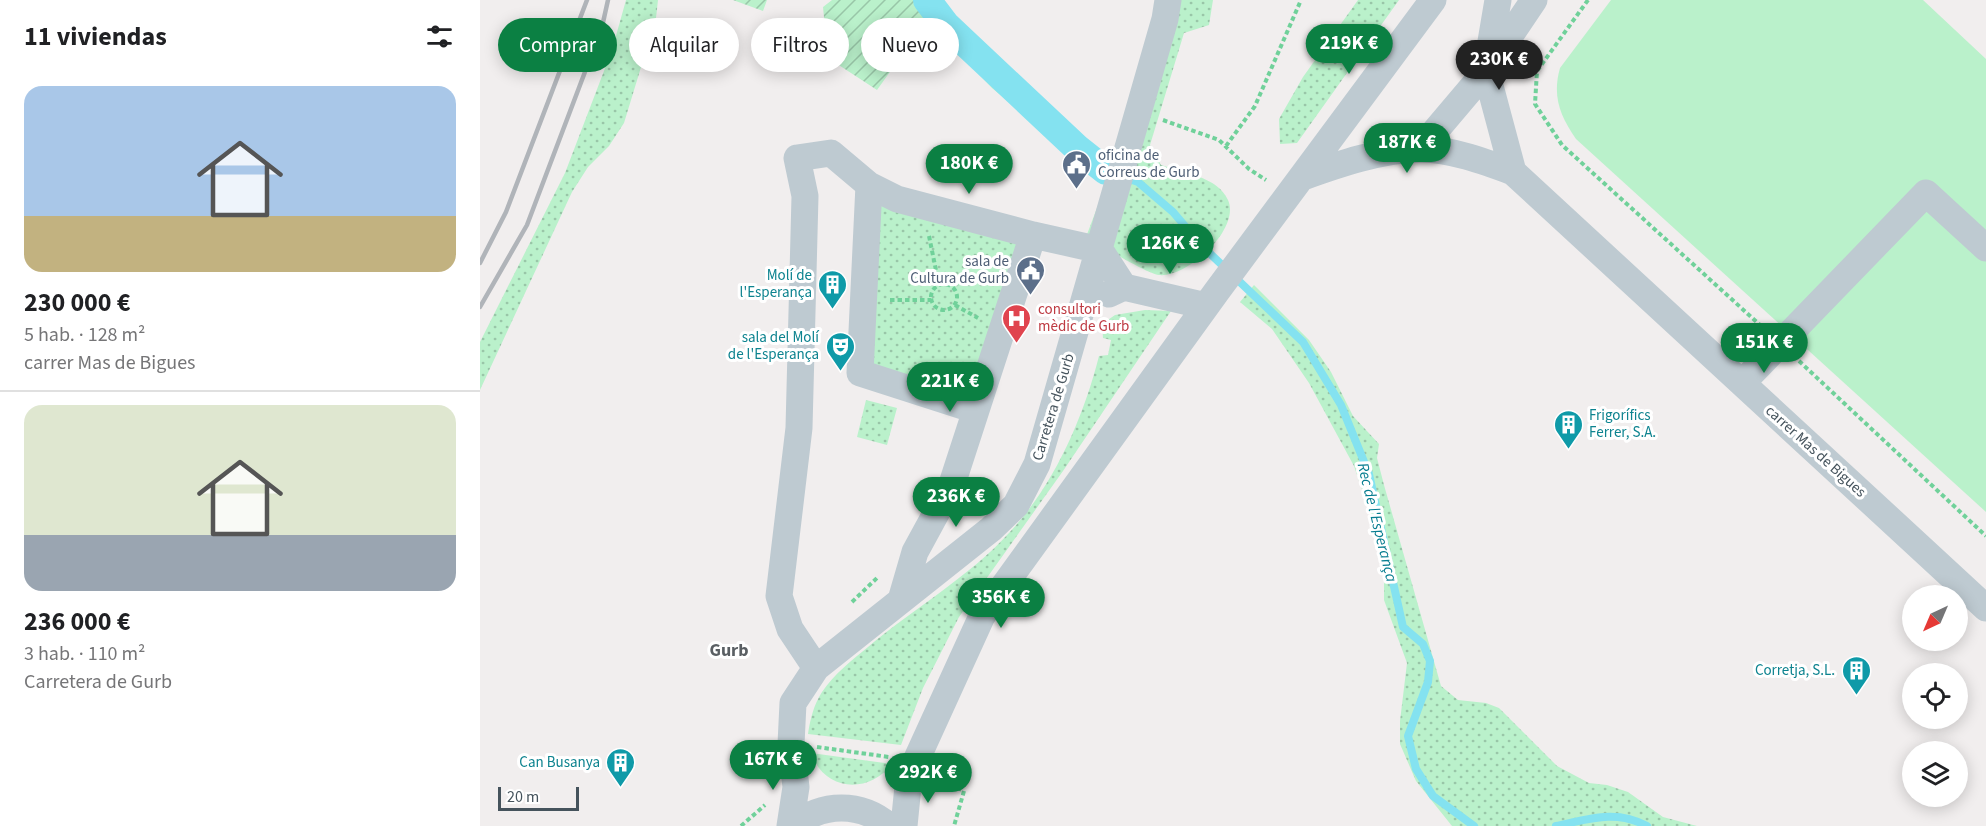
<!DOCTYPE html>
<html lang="es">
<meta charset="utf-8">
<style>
:root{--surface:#fff;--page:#f2f2f2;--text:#202124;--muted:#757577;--line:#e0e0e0;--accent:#0b8043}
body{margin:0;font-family:"Source Sans 3",sans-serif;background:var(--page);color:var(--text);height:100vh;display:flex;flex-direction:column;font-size:22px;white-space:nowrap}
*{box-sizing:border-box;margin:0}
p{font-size:20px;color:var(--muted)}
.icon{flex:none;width:33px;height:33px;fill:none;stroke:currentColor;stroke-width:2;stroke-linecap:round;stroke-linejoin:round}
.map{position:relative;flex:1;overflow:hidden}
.details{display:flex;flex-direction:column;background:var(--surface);width:480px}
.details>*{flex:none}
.top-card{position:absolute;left:18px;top:18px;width:570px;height:54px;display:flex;gap:12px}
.needle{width:39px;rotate:224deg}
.buttons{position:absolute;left:1422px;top:585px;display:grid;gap:12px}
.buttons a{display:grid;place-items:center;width:66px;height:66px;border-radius:50%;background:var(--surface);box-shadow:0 3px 15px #0003;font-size:30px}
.scale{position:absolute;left:18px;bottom:15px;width:81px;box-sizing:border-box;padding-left:6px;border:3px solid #45535c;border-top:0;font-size:16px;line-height:21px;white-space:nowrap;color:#45535c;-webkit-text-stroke:4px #fff;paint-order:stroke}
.price{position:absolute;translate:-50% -51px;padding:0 14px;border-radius:21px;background:var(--accent);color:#fff;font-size:20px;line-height:39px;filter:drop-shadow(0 2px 3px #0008)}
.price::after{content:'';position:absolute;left:50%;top:36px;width:18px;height:14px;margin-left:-9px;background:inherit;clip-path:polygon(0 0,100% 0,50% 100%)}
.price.selected{background:#222;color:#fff}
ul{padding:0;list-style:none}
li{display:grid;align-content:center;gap:12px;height:318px;padding:0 24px}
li+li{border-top:2px solid var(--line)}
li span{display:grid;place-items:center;height:186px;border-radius:18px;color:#555}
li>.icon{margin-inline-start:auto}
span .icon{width:108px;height:108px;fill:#fffc;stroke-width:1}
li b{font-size:26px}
h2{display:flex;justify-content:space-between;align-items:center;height:72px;padding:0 24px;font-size:26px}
.chip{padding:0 21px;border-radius:27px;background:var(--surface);box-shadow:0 3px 15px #0003;font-size:21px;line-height:54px}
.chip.selected{background:var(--accent);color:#fff}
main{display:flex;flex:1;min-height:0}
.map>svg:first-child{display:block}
.grass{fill:url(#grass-dots)}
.garden{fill:url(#garden-furrows)}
.pitch{fill:#baf1cb}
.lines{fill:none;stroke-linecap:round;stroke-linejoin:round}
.stream{stroke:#84e2f0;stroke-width:8}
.canal{stroke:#84e2f0;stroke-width:28}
.path{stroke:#70d19a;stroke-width:4;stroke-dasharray:4.5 3;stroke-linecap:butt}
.minor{stroke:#becad1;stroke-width:27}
.rail{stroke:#b0b4b9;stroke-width:4.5}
.labels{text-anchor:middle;stroke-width:6;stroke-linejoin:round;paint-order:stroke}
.service-label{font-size:15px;fill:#4e5e75;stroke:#fff;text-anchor:start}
.culture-label{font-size:15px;fill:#0d838f;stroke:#fff;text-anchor:end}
.health-label{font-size:15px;fill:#be3a42;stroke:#fff;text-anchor:start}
.street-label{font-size:15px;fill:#45535c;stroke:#fff}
.water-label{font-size:16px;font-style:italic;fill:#077d90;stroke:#fff}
.quarter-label{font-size:18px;font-weight:bold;fill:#5a5f63;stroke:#fff}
</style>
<main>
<section class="details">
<h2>11 viviendas<svg class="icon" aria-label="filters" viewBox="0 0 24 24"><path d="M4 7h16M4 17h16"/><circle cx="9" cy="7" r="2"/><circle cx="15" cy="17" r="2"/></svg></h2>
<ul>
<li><span style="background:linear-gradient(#a9c7e8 70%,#c2b280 0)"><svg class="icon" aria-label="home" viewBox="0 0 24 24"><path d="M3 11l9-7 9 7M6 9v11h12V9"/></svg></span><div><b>230 000 €</b><p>5 hab. · 128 m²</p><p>carrer Mas de Bigues</p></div></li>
<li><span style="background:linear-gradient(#dfe7d0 70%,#9aa5b1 0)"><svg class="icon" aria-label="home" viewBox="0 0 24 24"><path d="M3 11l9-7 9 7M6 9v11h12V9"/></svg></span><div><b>236 000 €</b><p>3 hab. · 110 m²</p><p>Carretera de Gurb</p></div></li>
</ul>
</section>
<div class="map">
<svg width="1506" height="826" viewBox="0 0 1506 826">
<defs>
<pattern id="grass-dots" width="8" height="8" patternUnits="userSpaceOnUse" patternTransform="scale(1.5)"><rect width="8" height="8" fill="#baf1cb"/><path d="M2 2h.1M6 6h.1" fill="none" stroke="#99c6a8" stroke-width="1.8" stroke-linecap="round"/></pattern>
<pattern id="garden-furrows" width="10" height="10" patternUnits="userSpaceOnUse" patternTransform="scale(1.5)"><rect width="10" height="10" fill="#baf1cb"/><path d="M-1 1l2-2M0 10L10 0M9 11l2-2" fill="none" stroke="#99c6a8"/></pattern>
</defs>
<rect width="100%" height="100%" fill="#f1eeee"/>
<!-- grass -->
<path class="grass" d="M 146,0 L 178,0 L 176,18 L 144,123 L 129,146 L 108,167 L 92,192 L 0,390 L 0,342 L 85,173 L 132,50 Z
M 437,0 L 455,0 C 497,58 562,113 616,159 L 608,169 L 512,88 L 467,41 Z
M 679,0 L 733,0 L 729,25 L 704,33 L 670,145 L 681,165 C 702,172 738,177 748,200 C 761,229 707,278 679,275 C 665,273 621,245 606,237 L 631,171 Z
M 878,0 L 919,0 L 817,143 L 800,144 L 799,119 L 823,77 Z
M 389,185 L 553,235 L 495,410 L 380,373 Z
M 774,285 L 829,340 L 851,372 L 873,416 L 899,444 L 897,458 L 904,485 L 961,686 L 978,700 L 1006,703 L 1019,708 L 1077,766 L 1109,783 L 1127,785 L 1148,792 L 1183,817 L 1217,826 L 972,826 L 936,781 L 920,744 L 920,721 L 927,663 L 904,600 L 904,555 L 874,466 L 829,383 L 792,329 L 760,302 Z
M 665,310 L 691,311 L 583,471 L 479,617 L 443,688 L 421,745 L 328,734 C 330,720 334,704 342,692 C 354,674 372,660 388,647 C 434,608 489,577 529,533 C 574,485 603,419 619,356 L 628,355 L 631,340 L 623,338 L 622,324 L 635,315 Z
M 386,400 L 417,408 L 407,445 L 377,437 Z
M 331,753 L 412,764 C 388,795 344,791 331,753 Z"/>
<!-- garden -->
<path class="garden" d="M 253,0 L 287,0 L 283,11 Z
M 352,0 L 437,0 L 450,16 L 397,90 L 348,58 L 343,7 Z"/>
<!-- pitch -->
<path class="pitch" d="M 1131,0 L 1443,0 L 1506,59 L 1506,512 L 1096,139 C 1080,116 1072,96 1080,68 Z"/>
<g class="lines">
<!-- stream -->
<path class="stream" d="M 626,171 L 658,182 L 693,212 L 722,246 L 823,342 L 861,405 L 889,474 L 923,627 L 943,644 L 950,661 L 948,682 L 928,736 L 936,769 L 953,796 L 994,826
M 1076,826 C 1109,819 1136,809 1167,826"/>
<!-- canal -->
<path class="canal" d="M 447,0 L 466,25 L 597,148 L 626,171"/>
<!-- path -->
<path class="path" d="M 1108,0 L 1057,71 L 1055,104 L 1082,145 L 1280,325
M 683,120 L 739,140 L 769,169 L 786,180
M 746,146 L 775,106 L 821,0
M 449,236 L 459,285
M451 297a13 13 0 1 1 26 0a13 13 0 1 1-26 0Z
M 410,300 L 451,300
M 475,305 L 498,318
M 1319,361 L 1506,536
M 372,602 L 399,576
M 337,747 L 409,757
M 457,778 L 484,791 L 474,826
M 261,826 L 285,805"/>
<!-- minor -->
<path class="minor" d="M 1018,0 L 1006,71 L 1033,172
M 940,149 L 1006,71 L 1054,0
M 823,177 C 859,164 900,150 939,149 C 968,148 1006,162 1033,172 L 1506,608
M 389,185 L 380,373 L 495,410
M 629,294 L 644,287 L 726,306
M 1262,383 L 1446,193 L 1506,248
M 421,600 L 435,552 L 472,484 L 553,235
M 336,668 L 310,629 L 299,596 L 319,428 L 325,196 L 317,158 L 351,153 L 389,185 L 417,199 L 553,235 L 620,250 L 644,287
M 310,826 L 316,787 L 311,744 L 313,703 L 336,668 L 511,529 L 536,505 L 557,464 L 685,19 L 688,0
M 314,826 C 342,802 381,802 409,826
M 424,826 L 429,776 L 502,616 L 737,291 L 953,0"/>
<!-- rail -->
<path class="rail" d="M 0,263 L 26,212 L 107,0
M 0,307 L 47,225 L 122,27 L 128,0"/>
</g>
<!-- icons -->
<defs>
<symbol id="civic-pin" viewBox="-11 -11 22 30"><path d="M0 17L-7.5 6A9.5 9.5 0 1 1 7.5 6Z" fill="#5c6f8a" stroke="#fff"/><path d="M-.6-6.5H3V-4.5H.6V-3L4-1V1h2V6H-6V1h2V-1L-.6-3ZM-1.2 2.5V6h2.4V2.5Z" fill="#fff"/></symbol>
<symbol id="building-pin" viewBox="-11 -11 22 30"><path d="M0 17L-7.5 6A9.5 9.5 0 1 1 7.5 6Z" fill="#0f9aa8" stroke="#fff"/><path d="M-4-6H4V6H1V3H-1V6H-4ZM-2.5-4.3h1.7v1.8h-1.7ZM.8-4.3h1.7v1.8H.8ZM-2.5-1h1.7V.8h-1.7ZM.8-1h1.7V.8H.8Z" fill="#fff"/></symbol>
<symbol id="hospital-pin" viewBox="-11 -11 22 30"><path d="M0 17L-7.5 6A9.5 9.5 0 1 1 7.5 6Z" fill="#e0444e" stroke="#fff"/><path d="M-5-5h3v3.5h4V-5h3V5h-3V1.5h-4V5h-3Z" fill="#fff"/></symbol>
<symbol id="theatre-pin" viewBox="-11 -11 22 30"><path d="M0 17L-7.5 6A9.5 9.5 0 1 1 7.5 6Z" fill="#0f9aa8" stroke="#fff"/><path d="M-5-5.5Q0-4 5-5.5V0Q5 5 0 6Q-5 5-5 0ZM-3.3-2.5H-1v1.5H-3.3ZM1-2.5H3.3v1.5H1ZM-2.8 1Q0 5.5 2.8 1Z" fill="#fff"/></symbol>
</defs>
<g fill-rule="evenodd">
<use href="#civic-pin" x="580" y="148" width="33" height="45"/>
<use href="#civic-pin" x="534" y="254" width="33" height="45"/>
<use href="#building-pin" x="336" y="268" width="33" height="45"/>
<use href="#hospital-pin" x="520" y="302" width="33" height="45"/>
<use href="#theatre-pin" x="344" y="330" width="33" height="45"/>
<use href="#building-pin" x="1072" y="408" width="33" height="45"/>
<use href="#building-pin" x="1360" y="654" width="33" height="45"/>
<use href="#building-pin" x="124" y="746" width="33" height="45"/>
</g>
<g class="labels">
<!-- service labels -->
<g class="service-label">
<text x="618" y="160">oficina de<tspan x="618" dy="17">Correus de Gurb</tspan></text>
<text x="529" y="266" text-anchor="end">sala de<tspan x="529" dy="17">Cultura de Gurb</tspan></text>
</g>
<!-- culture labels -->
<g class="culture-label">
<text x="332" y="280">Molí de<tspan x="332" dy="17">l'Esperança</tspan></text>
<text x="339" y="342">sala del Molí<tspan x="339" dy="17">de l'Esperança</tspan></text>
<text x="1109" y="420" text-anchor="start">Frigorífics<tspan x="1109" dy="17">Ferrer, S.A.</tspan></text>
<text x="1355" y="675">Corretja, S.L.</text>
<text x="120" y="767">Can Busanya</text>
</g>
<!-- health labels -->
<g class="health-label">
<text x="558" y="314">consultori<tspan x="558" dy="17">mèdic de Gurb</tspan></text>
</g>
<!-- street labels -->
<g class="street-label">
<text transform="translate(573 407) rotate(-73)" y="5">Carretera de Gurb</text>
<text transform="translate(1336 451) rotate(42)" y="5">carrer Mas de Bigues</text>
</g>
<!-- water labels -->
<g class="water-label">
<text transform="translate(898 522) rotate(76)" y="6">Rec de l'Esperança</text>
</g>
<!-- quarter labels -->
<g class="quarter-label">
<text x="249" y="656">Gurb</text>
</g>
</g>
</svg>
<div class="buttons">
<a><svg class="needle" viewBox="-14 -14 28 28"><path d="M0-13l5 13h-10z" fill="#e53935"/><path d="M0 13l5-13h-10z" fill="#757577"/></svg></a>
<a><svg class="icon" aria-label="locate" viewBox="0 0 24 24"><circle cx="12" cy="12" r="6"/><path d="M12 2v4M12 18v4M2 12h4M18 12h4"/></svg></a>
<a><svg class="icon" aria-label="layers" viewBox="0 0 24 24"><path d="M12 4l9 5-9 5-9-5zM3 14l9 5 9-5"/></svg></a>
</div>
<div class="scale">20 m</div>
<b class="price" style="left:869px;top:75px">219K €</b>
<b class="price selected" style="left:1019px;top:91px">230K €</b>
<b class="price" style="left:927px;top:174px">187K €</b>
<b class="price" style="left:489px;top:195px">180K €</b>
<b class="price" style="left:690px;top:275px">126K €</b>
<b class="price" style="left:1284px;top:374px">151K €</b>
<b class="price" style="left:470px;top:413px">221K €</b>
<b class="price" style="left:476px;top:528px">236K €</b>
<b class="price" style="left:521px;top:629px">356K €</b>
<b class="price" style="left:293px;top:791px">167K €</b>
<b class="price" style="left:448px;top:804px">292K €</b>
<div class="top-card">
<a class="chip selected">Comprar</a>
<a class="chip">Alquilar</a>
<a class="chip">Filtros</a>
<a class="chip">Nuevo</a>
</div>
</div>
</main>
